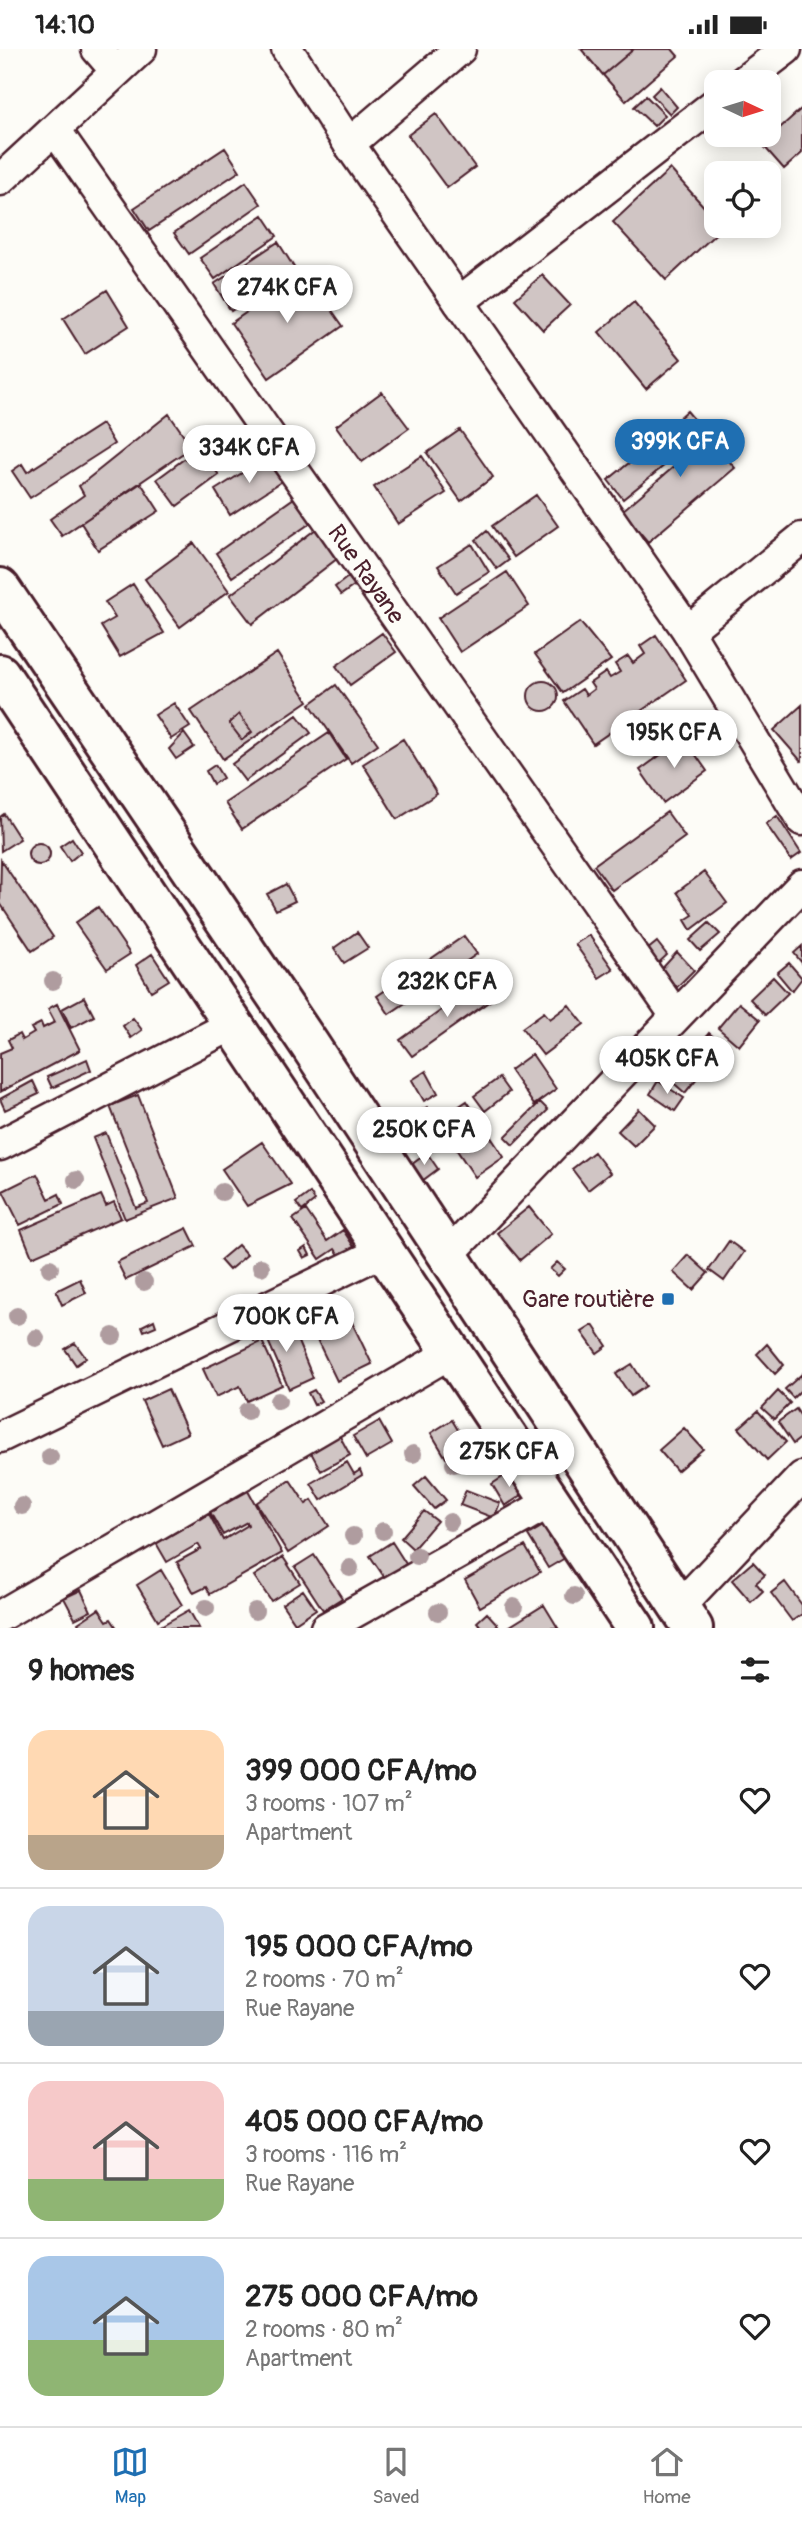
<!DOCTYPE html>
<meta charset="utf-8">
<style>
:root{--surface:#fff;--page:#f6f6f6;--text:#222;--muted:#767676;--line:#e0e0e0;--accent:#1f6fb2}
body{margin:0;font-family:Pangolin,sans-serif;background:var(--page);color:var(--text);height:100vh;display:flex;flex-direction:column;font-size:26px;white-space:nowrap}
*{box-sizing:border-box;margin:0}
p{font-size:23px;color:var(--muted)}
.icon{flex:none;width:38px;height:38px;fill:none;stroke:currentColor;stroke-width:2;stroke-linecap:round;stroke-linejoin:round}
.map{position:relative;height:1579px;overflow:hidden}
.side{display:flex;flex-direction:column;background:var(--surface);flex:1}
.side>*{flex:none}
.needle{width:46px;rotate:94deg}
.controls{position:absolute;left:704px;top:21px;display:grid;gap:14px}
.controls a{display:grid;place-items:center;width:77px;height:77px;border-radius:14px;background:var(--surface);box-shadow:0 4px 18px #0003;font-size:35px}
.price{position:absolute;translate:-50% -60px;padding:0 16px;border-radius:24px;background:#fff;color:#222;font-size:23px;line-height:46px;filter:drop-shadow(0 2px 4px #0008)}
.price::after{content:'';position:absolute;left:50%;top:42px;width:21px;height:16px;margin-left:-10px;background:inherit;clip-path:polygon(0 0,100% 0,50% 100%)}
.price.selected{background:var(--accent);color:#fff}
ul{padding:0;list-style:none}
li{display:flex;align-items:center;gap:21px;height:175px;padding:0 28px}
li+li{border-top:2px solid var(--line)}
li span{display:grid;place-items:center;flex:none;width:196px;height:140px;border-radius:21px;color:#555}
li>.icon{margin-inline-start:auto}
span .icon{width:84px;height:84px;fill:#fffc;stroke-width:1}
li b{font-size:30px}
h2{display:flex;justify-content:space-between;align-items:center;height:84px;padding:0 28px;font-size:30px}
.status{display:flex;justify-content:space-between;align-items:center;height:49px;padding:0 35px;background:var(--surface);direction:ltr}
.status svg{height:19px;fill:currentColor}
.menu{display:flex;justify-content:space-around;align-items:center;height:98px;border-top:2px solid var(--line);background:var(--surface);font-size:19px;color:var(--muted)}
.menu a{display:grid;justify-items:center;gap:4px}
.menu .selected{color:var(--accent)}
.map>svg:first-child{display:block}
.building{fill:#d0c5c4;stroke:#4a1f2b;stroke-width:2}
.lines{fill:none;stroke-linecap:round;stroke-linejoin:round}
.minor-casing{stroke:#4a1f2b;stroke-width:35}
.primary-casing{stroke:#4a1f2b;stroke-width:44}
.minor{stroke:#fdfcf7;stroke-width:30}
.primary{stroke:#fdfcf7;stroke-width:38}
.tree{fill:#af9c9f}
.poi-dot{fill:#1f6fb2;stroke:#fdfcf7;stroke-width:2.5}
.labels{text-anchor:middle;stroke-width:6;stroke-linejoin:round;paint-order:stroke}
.street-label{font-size:24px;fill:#4a1f2b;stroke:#fdfcf7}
.poi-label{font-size:24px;fill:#4a1f2b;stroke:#fdfcf7;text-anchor:end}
</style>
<div class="status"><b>14:10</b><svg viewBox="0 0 49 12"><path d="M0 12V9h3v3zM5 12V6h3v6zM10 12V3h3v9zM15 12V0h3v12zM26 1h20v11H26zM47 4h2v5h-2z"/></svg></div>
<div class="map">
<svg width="802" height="1579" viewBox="0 0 802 1579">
<rect width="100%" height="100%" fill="#fdfcf7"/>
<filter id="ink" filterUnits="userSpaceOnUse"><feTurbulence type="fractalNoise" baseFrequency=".0143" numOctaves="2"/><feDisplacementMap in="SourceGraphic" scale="14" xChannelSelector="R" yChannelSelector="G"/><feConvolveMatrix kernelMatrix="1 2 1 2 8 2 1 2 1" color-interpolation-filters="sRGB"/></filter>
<g filter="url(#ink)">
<!-- building -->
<path class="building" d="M 581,0 L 634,0 L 603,26 Z
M 634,0 L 672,0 L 678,7 L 626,52 L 603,26 Z
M 660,38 L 677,58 L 670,65 L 652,46 Z
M 646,47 L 665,66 L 654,77 L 634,58 Z
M 802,59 L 802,104 L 784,120 L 762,95 Z
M 436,65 L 475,118 L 447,139 L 408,86 Z
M 225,99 L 240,122 L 149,182 L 134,159 Z
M 670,120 L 716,171 L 716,177 L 723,178 L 666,231 L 613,173 Z
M 246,133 L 261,155 L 189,205 L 174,184 Z
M 263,166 L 277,187 L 215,230 L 200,209 Z
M 278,193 L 295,220 L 231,262 L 214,235 Z
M 305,223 L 343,277 L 269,329 L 231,274 Z
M 542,226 L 570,256 L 543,281 L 515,250 Z
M 107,241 L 129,277 L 85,305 L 63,270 Z
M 634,253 L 681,310 L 646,340 L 599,283 Z
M 382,343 L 409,379 L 362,413 L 336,377 Z
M 687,362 L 735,419 L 648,493 L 622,462 L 684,409 L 663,383 Z
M 169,365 L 192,398 L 62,487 L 50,470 L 84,446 L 79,437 Z
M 102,375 L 114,395 L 30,449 L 12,422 L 22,415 L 27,423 Z
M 460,381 L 493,428 L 461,452 L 427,404 Z
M 661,388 L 676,407 L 623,450 L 608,431 Z
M 199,399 L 219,426 L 177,457 L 157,430 Z
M 269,407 L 284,431 L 230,466 L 215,441 Z
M 422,407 L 446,444 L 398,475 L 374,438 Z
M 141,434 L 159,462 L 98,501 L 81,474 Z
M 536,446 L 558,477 L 514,508 L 492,477 Z
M 294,449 L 312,473 L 232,528 L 216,504 Z
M 316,480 L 338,509 L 252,575 L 230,546 Z
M 487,482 L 509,511 L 497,520 L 476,491 Z
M 194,494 L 229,542 L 180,578 L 145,530 Z
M 472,495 L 489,523 L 456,544 L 438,517 Z
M 507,523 L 529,557 L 460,603 L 438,569 Z
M 348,528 L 355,536 L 341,546 L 335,538 Z
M 133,535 L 164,584 L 120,608 L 101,577 L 115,569 L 105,553 Z
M 580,573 L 611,611 L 563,644 L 535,605 Z
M 382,584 L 396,603 L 350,636 L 336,617 Z
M 656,586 L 686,631 L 593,695 L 564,652 L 582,640 L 586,646 L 594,640 L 590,634 L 606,623 L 610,629 L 620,623 L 615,615 L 628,607 L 633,614 L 645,605 L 640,597 Z
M 277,604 L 308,652 L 223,710 L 191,662 Z
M528 647a15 15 0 1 1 30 0a15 15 0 1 1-30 0Z
M 336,636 L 378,695 L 351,714 L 310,655 Z
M 174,654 L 190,678 L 171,690 L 155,666 Z
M 802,656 L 802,711 L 801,712 L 774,681 Z
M 239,665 L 252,683 L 242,691 L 229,674 Z
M 297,666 L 311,684 L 245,732 L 232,715 Z
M 184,684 L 194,698 L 176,710 L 169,700 Z
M 329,684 L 346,710 L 242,780 L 225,754 Z
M 684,689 L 707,722 L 663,754 L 640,721 Z
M 403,690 L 437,745 L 397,770 L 363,715 Z
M 215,716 L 223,729 L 213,735 L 206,722 Z
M 667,763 L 685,788 L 612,841 L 594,816 Z
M 4,765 L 20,790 L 1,802 L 0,768 Z
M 777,767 L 801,804 L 791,811 L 766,775 Z
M 72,789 L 81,803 L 70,812 L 60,797 Z
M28 805a11 11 0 1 1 22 0a11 11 0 1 1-22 0Z
M 1,811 L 53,888 L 32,902 L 0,854 Z
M 704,823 L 727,854 L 691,881 L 685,871 L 693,866 L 677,843 Z
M 286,835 L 295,852 L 276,861 L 267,845 Z
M 98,858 L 130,905 L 107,920 L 75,874 Z
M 709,874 L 720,885 L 700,902 L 690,891 Z
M 357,883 L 368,899 L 344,914 L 334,899 Z
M 589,886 L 613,920 L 599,929 L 575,895 Z
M 464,887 L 477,905 L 389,965 L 377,947 Z
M 657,893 L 667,906 L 654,918 L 642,905 Z
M 802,897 L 802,914 L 794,904 Z
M 677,903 L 694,921 L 674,941 L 658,924 Z
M 152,905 L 169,931 L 151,942 L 136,916 Z
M 789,914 L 802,929 L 792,942 L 777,924 Z
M 773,928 L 788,944 L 765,966 L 750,950 Z
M 482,932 L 494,949 L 412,1007 L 400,991 Z
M 84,948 L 94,967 L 71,979 L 62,960 Z
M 739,954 L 760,971 L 739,997 L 718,979 Z
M 57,955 L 80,1001 L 0,1043 L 0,1004 L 12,999 L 8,991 L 19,985 L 22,991 L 34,984 L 31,979 L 41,974 L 43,979 L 55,973 L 48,960 Z
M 569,956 L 584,975 L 543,1006 L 522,979 L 544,963 L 550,970 Z
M 133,969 L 142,981 L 131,989 L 123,977 Z
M 709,984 L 728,1000 L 713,1016 L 695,1001 Z
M 532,1005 L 556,1040 L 534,1056 L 510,1021 Z
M 690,1005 L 706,1018 L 685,1044 L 669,1030 Z
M 87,1010 L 91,1021 L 52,1039 L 47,1028 Z
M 426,1022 L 438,1044 L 424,1052 L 412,1031 Z
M 499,1029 L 509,1043 L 485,1062 L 474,1047 Z
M 33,1032 L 39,1045 L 5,1061 L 0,1050 Z
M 658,1032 L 684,1049 L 675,1062 L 650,1045 Z
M 138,1046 L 178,1149 L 125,1170 L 93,1089 L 106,1084 L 136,1159 L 148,1154 L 110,1057 Z
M 467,1052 L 504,1108 L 475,1128 L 440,1076 L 455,1066 L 452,1062 Z
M 540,1053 L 548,1061 L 513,1096 L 505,1088 Z
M 427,1058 L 437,1074 L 424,1082 L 415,1065 Z
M 639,1060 L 655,1076 L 634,1097 L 618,1082 Z
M 262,1093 L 291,1135 L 247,1157 L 222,1120 Z
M 594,1103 L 610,1124 L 588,1141 L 572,1120 Z
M 427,1104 L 438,1120 L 422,1132 L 411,1116 Z
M 37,1125 L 49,1150 L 59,1145 L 63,1155 L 20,1176 L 3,1142 Z
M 310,1144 L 315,1152 L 302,1162 L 296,1154 Z
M 101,1146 L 106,1157 L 114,1153 L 121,1169 L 32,1208 L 21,1181 Z
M 529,1158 L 551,1185 L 520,1211 L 497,1184 Z
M 306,1161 L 327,1192 L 343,1181 L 356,1201 L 342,1210 L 335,1200 L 320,1210 L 293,1170 Z
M 187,1179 L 196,1197 L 126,1231 L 117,1213 Z
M 729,1192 L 744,1203 L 724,1232 L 709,1221 Z
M 238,1196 L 247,1206 L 229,1221 L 220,1211 Z
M 306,1198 L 310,1206 L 304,1209 L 300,1202 Z
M 688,1206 L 708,1224 L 693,1241 L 673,1223 Z
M 557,1213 L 565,1220 L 558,1227 L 550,1220 Z
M 80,1230 L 86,1244 L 62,1256 L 56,1242 Z
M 345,1259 L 372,1315 L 337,1332 L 310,1276 Z
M 154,1271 L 156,1277 L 144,1282 L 142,1277 Z
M 262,1273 L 268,1286 L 291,1276 L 313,1329 L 289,1340 L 266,1287 L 254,1292 L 249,1279 Z
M 593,1276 L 607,1297 L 597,1304 L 582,1283 Z
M 262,1292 L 282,1336 L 247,1352 L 240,1337 L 216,1348 L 203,1320 Z
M 75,1294 L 86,1309 L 76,1316 L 65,1300 Z
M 767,1295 L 784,1316 L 775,1325 L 757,1305 Z
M 632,1315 L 646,1337 L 631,1347 L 616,1325 Z
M 802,1325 L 802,1340 L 793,1349 L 785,1340 Z
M 168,1340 L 188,1384 L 162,1396 L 142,1352 Z
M 314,1341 L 321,1352 L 314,1356 L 308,1344 Z
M 778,1342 L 790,1354 L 774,1370 L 762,1359 Z
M 796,1360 L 802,1369 L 802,1388 L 793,1395 L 778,1373 Z
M 758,1362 L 786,1393 L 767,1411 L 739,1379 Z
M 452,1371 L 467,1396 L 446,1409 L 431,1384 Z
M 379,1372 L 392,1395 L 366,1410 L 353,1387 Z
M 684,1379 L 703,1400 L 677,1422 L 659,1401 Z
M 337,1382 L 350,1406 L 321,1422 L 308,1398 Z
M 347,1413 L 354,1425 L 360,1421 L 362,1426 L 321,1451 L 311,1434 Z
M 512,1422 L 525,1444 L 505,1457 L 492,1435 Z
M 426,1427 L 446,1451 L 434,1460 L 414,1437 Z
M 290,1431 L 306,1455 L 312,1451 L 329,1477 L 288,1504 L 256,1454 Z
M 466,1441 L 500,1454 L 494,1469 L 460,1456 Z
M 248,1442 L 282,1504 L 210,1545 L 206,1538 L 194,1544 L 177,1513 L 201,1500 L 198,1495 L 167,1513 L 156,1494 L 183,1479 L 178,1470 L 195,1460 L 201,1470 L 209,1465 L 223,1491 L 248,1476 L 247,1473 L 223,1486 L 210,1463 Z
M 424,1462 L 437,1472 L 413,1500 L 401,1489 Z
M 545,1476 L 565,1509 L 548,1519 L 528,1486 Z
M 392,1493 L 406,1515 L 385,1529 L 370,1507 Z
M 525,1497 L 540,1523 L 480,1558 L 465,1531 Z
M 314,1506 L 342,1549 L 323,1561 L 295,1518 Z
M 283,1508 L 300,1534 L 271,1552 L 254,1527 Z
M 753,1513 L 765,1526 L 756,1534 L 763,1542 L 751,1553 L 732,1531 Z
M 161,1521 L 182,1556 L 158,1571 L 137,1536 Z
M 785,1533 L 802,1556 L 802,1565 L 792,1572 L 771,1544 Z
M 81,1541 L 91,1562 L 75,1570 L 64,1549 Z
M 303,1541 L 316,1560 L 295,1574 L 282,1555 Z
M 544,1556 L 558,1579 L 507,1579 Z
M 99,1560 L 107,1572 L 111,1570 L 117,1579 L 81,1579 L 78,1574 Z
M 189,1561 L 199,1579 L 157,1579 Z
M 487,1564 L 498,1576 L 495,1579 L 482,1579 L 477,1573 Z"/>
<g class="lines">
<defs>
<g id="minor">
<path d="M 97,0 L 116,22"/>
<path d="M 287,0 L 349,95 L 688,582 L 802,771"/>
<path d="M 743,33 L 786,0"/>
<path id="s1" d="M 56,82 L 676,967"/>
<path d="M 349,95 L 460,0"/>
<path d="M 0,131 L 141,0"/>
<path d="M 459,253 L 716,54"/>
<path d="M 688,582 L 802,489"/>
<path d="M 0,1096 L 232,976"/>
<path d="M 449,1205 L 802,836"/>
<path d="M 0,1388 L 383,1202"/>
<path d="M 678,1559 L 802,1428"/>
<path d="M 0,1567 L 452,1303"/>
<path d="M 326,1579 L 552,1452"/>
</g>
<path id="primary" d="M 0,539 L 309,995 L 693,1579
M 0,625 L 635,1579"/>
</defs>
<!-- minor casing -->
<use href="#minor" class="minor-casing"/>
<!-- primary casing -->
<use href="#primary" class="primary-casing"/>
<!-- minor -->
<use href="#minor" class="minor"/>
<!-- primary -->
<use href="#primary" class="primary"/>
</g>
<!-- trees -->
<g class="tree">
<circle cx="53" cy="932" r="9"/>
<circle cx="76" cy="1131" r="9"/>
<circle cx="222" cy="1143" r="9"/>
<circle cx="261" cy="1218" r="9"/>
<circle cx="50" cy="1219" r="9"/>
<circle cx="144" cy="1233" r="9"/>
<circle cx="17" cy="1267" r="9"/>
<circle cx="113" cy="1287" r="9"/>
<circle cx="36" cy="1289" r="9"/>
<circle cx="278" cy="1352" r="9"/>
<circle cx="247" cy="1362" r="9"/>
<circle cx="413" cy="1405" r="9"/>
<circle cx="50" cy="1408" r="9"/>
<circle cx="487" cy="1414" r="9"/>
<circle cx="454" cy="1415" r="9"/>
<circle cx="22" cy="1457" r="9"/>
<circle cx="450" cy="1473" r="9"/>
<circle cx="383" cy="1482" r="9"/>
<circle cx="353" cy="1487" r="9"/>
<circle cx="417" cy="1507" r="9"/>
<circle cx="350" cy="1519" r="9"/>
<circle cx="574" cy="1547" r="9"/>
<circle cx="514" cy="1558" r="9"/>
<circle cx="206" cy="1559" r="9"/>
<circle cx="255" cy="1562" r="9"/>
<circle cx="438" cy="1563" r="9"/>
</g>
</g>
<!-- markers -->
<rect class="poi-dot" x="661" y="1243" width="14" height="14" rx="3.5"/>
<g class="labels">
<!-- street labels -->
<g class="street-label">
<text dy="8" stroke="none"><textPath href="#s1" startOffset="541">Rue Rayane</textPath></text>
</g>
<!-- poi labels -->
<g class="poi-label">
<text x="654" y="1258">Gare routière</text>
</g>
</g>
</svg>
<div class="controls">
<a><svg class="needle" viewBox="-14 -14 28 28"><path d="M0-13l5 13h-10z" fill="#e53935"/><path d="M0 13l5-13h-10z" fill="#767676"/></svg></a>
<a><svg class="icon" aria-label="locate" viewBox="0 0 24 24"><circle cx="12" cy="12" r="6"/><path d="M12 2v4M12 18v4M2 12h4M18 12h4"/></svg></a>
</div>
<b class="price" style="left:287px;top:276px">274K CFA</b>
<b class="price selected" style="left:680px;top:430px">399K CFA</b>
<b class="price" style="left:249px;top:436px">334K CFA</b>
<b class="price" style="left:674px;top:721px">195K CFA</b>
<b class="price" style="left:447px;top:970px">232K CFA</b>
<b class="price" style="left:667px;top:1047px">405K CFA</b>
<b class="price" style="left:424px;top:1118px">250K CFA</b>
<b class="price" style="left:286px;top:1305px">700K CFA</b>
<b class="price" style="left:509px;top:1440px">275K CFA</b>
</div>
<section class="side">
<h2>9 homes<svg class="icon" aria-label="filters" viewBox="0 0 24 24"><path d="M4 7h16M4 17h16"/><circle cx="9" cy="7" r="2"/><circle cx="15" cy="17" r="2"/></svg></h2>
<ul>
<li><span style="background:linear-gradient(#ffd9b3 75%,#b9a48a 0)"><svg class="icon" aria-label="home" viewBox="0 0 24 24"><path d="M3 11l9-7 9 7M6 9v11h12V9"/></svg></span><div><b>399 000 CFA/mo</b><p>3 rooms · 107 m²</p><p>Apartment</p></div><svg class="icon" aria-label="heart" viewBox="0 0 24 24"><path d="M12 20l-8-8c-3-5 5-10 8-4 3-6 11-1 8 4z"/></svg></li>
<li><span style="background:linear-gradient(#c9d6e8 75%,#9aa5b1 0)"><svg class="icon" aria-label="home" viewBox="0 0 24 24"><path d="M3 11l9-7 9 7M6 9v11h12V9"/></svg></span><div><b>195 000 CFA/mo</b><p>2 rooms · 70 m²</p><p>Rue Rayane</p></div><svg class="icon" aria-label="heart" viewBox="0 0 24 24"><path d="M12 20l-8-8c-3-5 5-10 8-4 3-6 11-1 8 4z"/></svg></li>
<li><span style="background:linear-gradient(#f6c9c9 70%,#8fb573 0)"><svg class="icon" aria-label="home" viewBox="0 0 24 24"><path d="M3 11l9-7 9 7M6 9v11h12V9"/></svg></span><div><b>405 000 CFA/mo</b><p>3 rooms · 116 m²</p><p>Rue Rayane</p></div><svg class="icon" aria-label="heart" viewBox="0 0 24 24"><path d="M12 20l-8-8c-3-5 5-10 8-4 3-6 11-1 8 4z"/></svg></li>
<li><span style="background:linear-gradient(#a9c7e8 60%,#8fb573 0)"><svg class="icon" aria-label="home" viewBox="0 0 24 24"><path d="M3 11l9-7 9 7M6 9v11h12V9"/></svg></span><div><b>275 000 CFA/mo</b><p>2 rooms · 80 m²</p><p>Apartment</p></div><svg class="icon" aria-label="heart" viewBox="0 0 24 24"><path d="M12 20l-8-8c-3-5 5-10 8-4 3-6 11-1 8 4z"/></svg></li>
</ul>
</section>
<nav class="menu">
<a class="selected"><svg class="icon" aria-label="map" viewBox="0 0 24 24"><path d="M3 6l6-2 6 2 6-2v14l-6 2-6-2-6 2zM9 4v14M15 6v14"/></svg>Map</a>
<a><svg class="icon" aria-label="saved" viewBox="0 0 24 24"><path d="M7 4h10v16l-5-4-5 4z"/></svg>Saved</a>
<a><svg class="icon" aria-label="home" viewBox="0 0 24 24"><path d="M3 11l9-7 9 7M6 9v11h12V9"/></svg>Home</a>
</nav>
